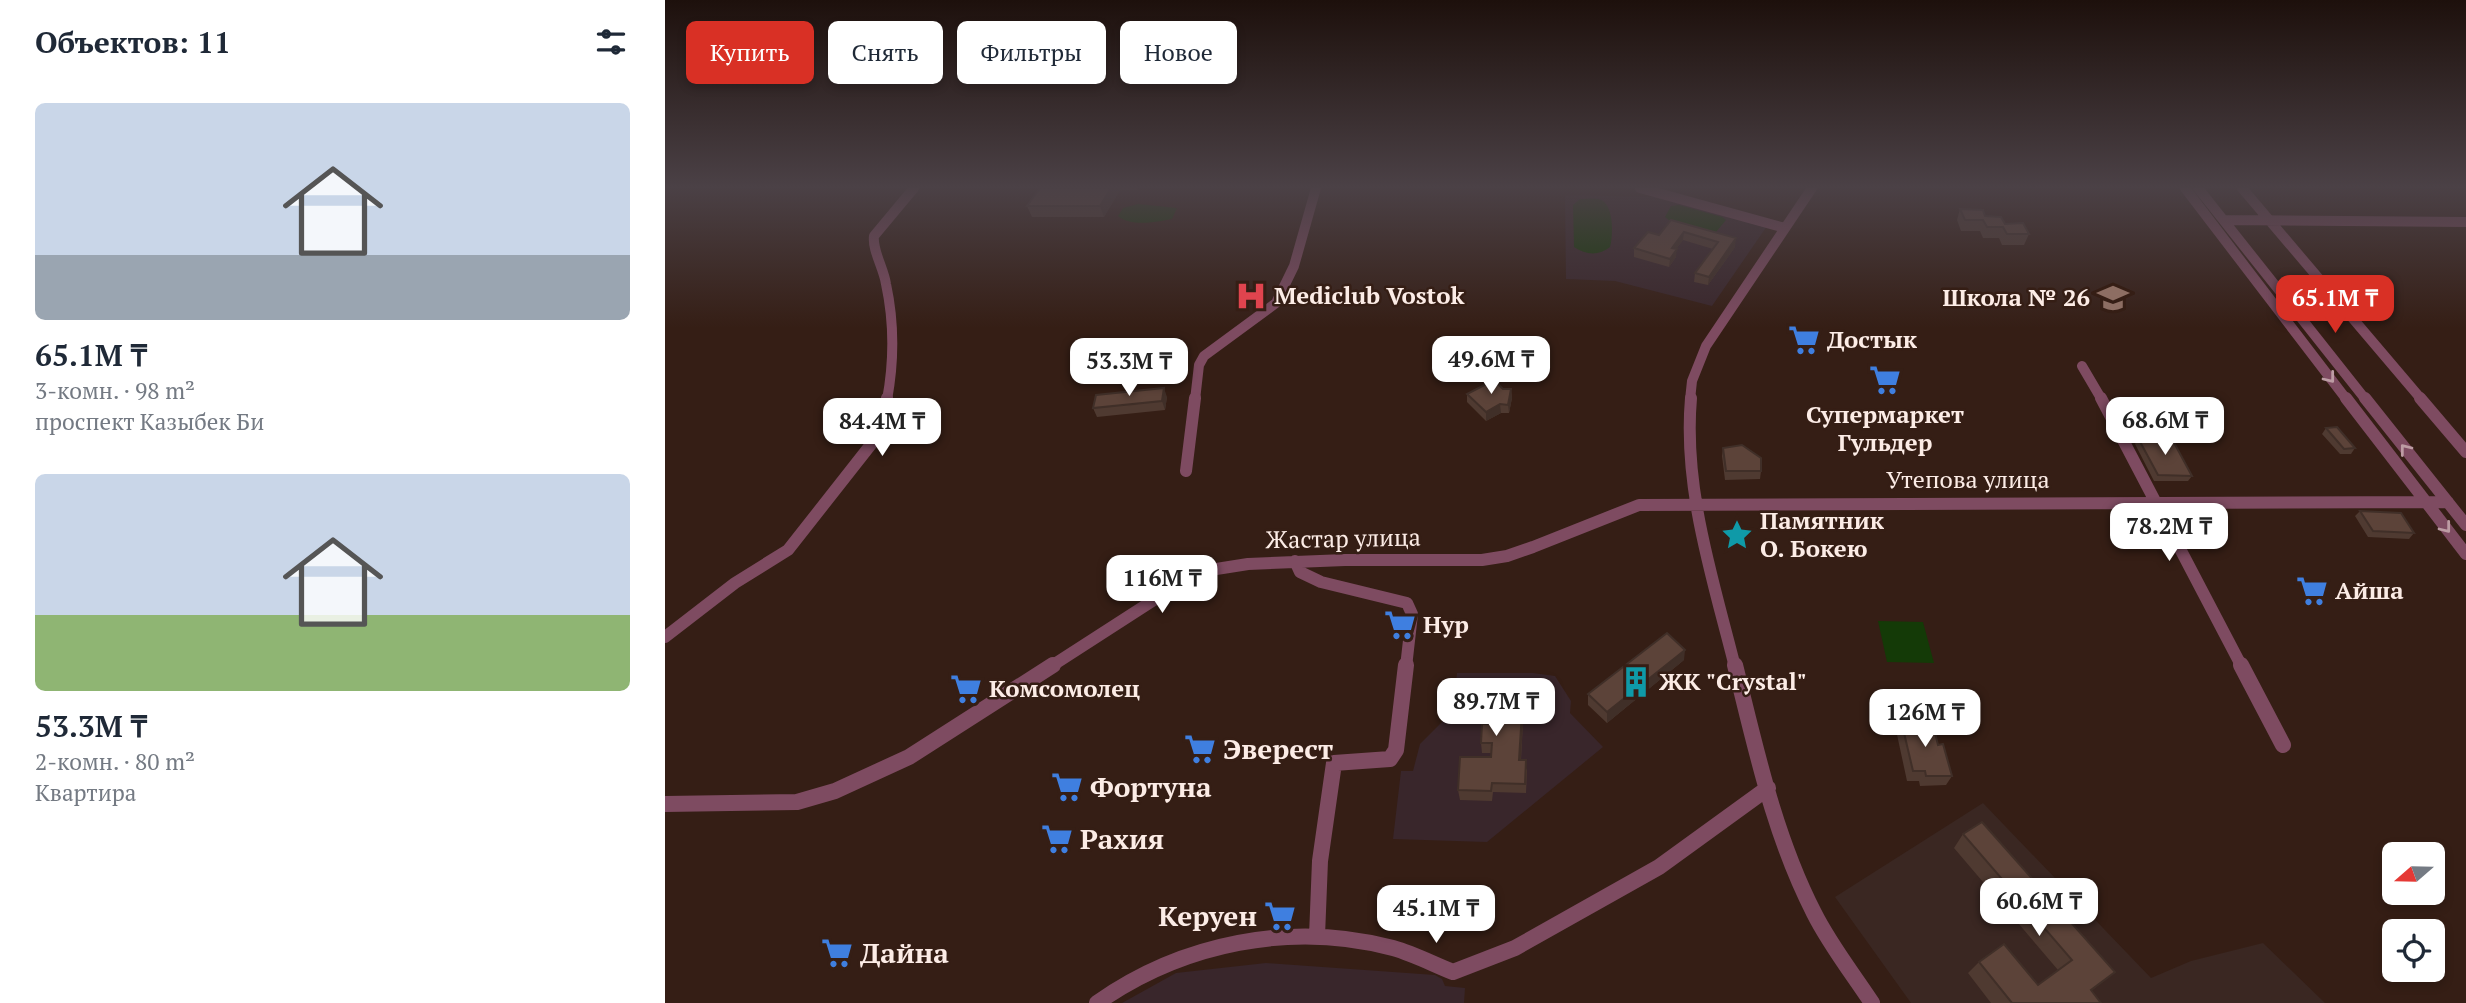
<!DOCTYPE html>
<html lang="ru">
<meta charset="utf-8">
<style>
:root{--surface:#fff;--page:#f6f6f7;--text:#1f2937;--muted:#747a83;--accent:#d93025}
body{margin:0;font-family:"PT Serif",serif;background:var(--page);color:var(--text);height:100vh;display:flex;flex-direction:column;font-size:26px;white-space:nowrap}
*{box-sizing:border-box;margin:0}
p{font-size:23px;color:var(--muted)}
.icon{flex:none;width:38px;height:38px;fill:none;stroke:currentColor;stroke-width:2;stroke-linecap:round;stroke-linejoin:round}
.map{position:relative;flex:1;overflow:hidden}
.panel{display:flex;flex-direction:column;background:var(--surface);width:665px}
.panel>*{flex:none}
.top-card{position:absolute;left:21px;top:21px;width:665px;height:63px;display:flex;gap:14px}
.needle{width:46px;rotate:250deg}
.tools{position:absolute;left:1717px;top:842px;display:grid;gap:14px}
.tools a{display:grid;place-items:center;width:63px;height:63px;border-radius:10px;background:var(--surface);box-shadow:0 4px 10px #0003;font-size:35px}
.price{position:absolute;translate:-50% -60px;padding:0 16px;border-radius:14px;background:#fff;color:#222;font-size:23px;line-height:46px;filter:drop-shadow(0 2px 4px #0008)}
.price::after{content:'';position:absolute;left:50%;top:42px;width:21px;height:16px;margin-left:-10px;background:inherit;clip-path:polygon(0 0,100% 0,50% 100%)}
.price.current{background:var(--accent);color:#fff}
ul{padding:0;list-style:none}
li{display:grid;align-content:center;gap:14px;height:371px;padding:0 35px}
li span{display:grid;place-items:center;height:217px;border-radius:10px;color:#555}
li>.icon{margin-inline-start:auto}
span .icon{width:126px;height:126px;fill:#fffc;stroke-width:1}
li b{font-size:30px}
h2{display:flex;justify-content:space-between;align-items:center;height:84px;padding:0 35px;font-size:30px}
.tag{padding:0 24px;border-radius:10px;background:var(--surface);box-shadow:0 4px 10px #0003;font-size:24px;line-height:63px}
.tag.current{background:var(--accent);color:#fff}
main{display:flex;flex:1;min-height:0}
.map>svg:first-child{display:block}
.education{fill:#39262b}
.medical{fill:#3a2722}
.green{fill:#143a07}
.lines{fill:none;stroke-linecap:round;stroke-linejoin:round}
.minor-far2{stroke:#7e4b61;stroke-width:10}
.minor-far1{stroke:#7e4b61;stroke-width:12}
.minor{stroke:#7e4b61;stroke-width:16}
.wall{fill:#4f3a31}
.shaded-wall{fill:#402f28}
.building{fill:#5c4339;stroke:#402f28;stroke-width:2}
.oneway{stroke:#bd9ca4}
.labels{text-anchor:middle;stroke-width:5;stroke-linejoin:round;paint-order:stroke}
.poi-label{font-size:24px;font-weight:bold;fill:#fcece6;stroke:#351e15;text-anchor:start}
.street-label{font-size:24px;fill:#fcece6;stroke:#351e15}
.near-poi-label{font-size:28px;font-weight:bold;fill:#fcece6;stroke:#351e15;text-anchor:start}
</style>
<main>
<section class="panel">
<h2>Объектов: 11<svg class="icon" aria-label="filters" viewBox="0 0 24 24"><path d="M4 7h16M4 17h16"/><circle cx="9" cy="7" r="2"/><circle cx="15" cy="17" r="2"/></svg></h2>
<ul>
<li><span style="background:linear-gradient(#c9d6e8 70%,#9aa5b1 0)"><svg class="icon" aria-label="home" viewBox="0 0 24 24"><path d="M3 11l9-7 9 7M6 9v11h12V9"/></svg></span><div><b>65.1M ₸</b><p>3-комн. · 98 m²</p><p>проспект Казыбек Би</p></div></li>
<li><span style="background:linear-gradient(#c9d6e8 65%,#8fb573 0)"><svg class="icon" aria-label="home" viewBox="0 0 24 24"><path d="M3 11l9-7 9 7M6 9v11h12V9"/></svg></span><div><b>53.3M ₸</b><p>2-комн. · 80 m²</p><p>Квартира</p></div></li>
</ul>
</section>
<div class="map">
<svg width="1801" height="1003" viewBox="0 0 1801 1003">
<rect width="100%" height="100%" fill="#351e15"/>
<!-- education -->
<path class="education" d="M 900,195 L 996,197 L 1102,226 L 1047,306 L 950,281 L 901,279 Z
M 792,673 L 868,673 L 890,676 L 906,701 L 905,713 L 938,747 L 822,842 L 728,839 L 736,771 L 748,771 L 755,744 L 788,711 Z
M 601,963 L 770,975 L 777,979 L 780,986 L 800,988 L 799,1003 L 457,1003 L 511,973 Z"/>
<!-- medical -->
<path class="medical" d="M 1318,803 L 1486,978 L 1526,961 L 1598,943 L 1660,1003 L 1246,1003 L 1170,897 Z"/>
<!-- green -->
<path class="green" d="M 915,199 C 922,199 933,197 938,201 C 949,209 948,236 945,247 C 934,256 921,255 909,247 L 908,205 Z
M 473,204 L 512,208 L 507,219 C 491,222 466,227 453,216 L 458,208 Z
M 1014,205 L 1057,217 L 1061,220 L 1051,232 L 1004,220 L 1000,217 L 1006,206 Z
M 1213,621 L 1258,622 L 1269,663 L 1222,662 Z"/>
<g class="lines">
<!-- minor-far2 -->
<path class="minor-far2" d="M 975,188 L 1120,228
M 1520,188 L 1682,400
M 1533,188 L 1701,400
M 1577,188 L 1757,400
M 1559,220 L 1801,222
M 1417,366 L 1437,400
M 222,400 C 229,362 229,321 221,284 C 219,269 207,250 209,236 L 249,188
M 530,400 L 534,365 L 539,356 L 611,303 L 629,266 L 651,188
M 1025,400 L 1027,381 L 1041,346 L 1147,188"/>
<!-- minor-far1 -->
<path class="minor-far1" d="M 1026,398 C 1018,489 1048,579 1070,667
M 1436,398 L 1577,667
M 1681,398 L 1801,554
M 1700,398 L 1801,525
M 1755,398 L 1801,452
M 521,471 L 530,398
M 630,561 L 635,572 L 656,582 L 742,603 L 747,614 L 741,667
M 0,637 L 70,583 L 123,550 L 215,433 L 222,398
M 385,667 L 509,587 L 545,570 L 583,564 L 680,560 L 817,560 L 842,556 L 868,547 L 974,505 L 1783,502"/>
<!-- minor -->
<path class="minor" d="M 1070,665 C 1091,749 1109,835 1149,913 C 1165,945 1188,974 1207,1003
M 1576,665 L 1618,745
M 0,804 L 132,802 L 170,791 L 244,757 L 388,665
M 652,936 L 655,861 L 669,763 L 725,759 L 731,750 L 741,665
M 432,1003 C 517,943 626,921 728,948 C 749,954 768,964 788,972 L 850,948 L 994,867 L 1103,788"/>
</g>
<!-- wall -->
<path class="wall" d="M 375,188 L 473,188 L 472,190 L 455,190 L 439,217 L 367,217 L 362,206 Z
M 1295,209 L 1320,216 L 1364,234 L 1359,245 L 1337,245 L 1334,238 L 1318,238 L 1315,231 L 1296,231 L 1292,220 Z
M 1006,220 L 1070,247 L 1043,285 L 1029,282 L 1030,273 L 1048,249 L 1018,240 L 1011,249 L 1011,257 L 1004,267 L 969,257 L 969,248 L 994,235 Z
M 838,389 L 846,389 L 847,398 L 844,413 L 836,413 L 821,421 L 802,402 L 802,394 Z
M 502,397 L 500,410 L 432,417 L 428,408 Z
M 1661,428 L 1690,448 L 1686,454 L 1675,454 L 1657,434 Z
M 1473,438 L 1527,476 L 1523,481 L 1489,481 L 1470,444 Z
M 1058,448 L 1096,471 L 1095,479 L 1060,480 L 1057,456 Z
M 1695,511 L 1749,533 L 1744,539 L 1703,537 L 1690,516 Z
M 1019,660 L 942,723 L 923,705 L 923,694 Z
M 836,681 L 837,689 L 866,690 L 867,700 L 865,722 L 858,722 L 856,760 L 862,770 L 861,793 L 828,792 L 827,801 L 795,800 L 793,790 L 826,757 L 826,753 L 817,753 L 816,743 L 830,724 L 830,720 L 803,719 L 801,709 Z
M 1236,720 L 1273,745 L 1287,776 L 1281,785 L 1255,786 L 1254,781 L 1242,781 L 1231,730 Z
M 1298,834 L 1450,972 L 1426,991 L 1436,1003 L 1326,1003 L 1303,973 L 1314,962 L 1373,985 L 1393,970 L 1289,848 Z"/>
<!-- shaded-wall -->
<path class="shaded-wall" d="M 446,188 L 454,188 L 455,190 L 439,217 L 435,206 Z
M 1019,232 L 1018,240 L 1006,256 L 1007,248 Z
M 1071,238 L 1070,247 L 1043,285 L 1044,277 Z
M 1012,249 L 1011,257 L 1004,267 L 1005,259 Z
M 499,388 L 502,397 L 500,410 L 497,401 Z
M 846,389 L 847,398 L 844,413 L 843,405 Z
M 835,404 L 836,413 L 821,421 L 821,412 Z
M 1020,650 L 1019,660 L 942,723 L 942,712 Z
M 866,690 L 867,700 L 865,722 L 864,712 Z
M 857,712 L 858,722 L 855,770 L 854,760 Z"/>
<!-- building -->
<path class="building" d="M 375,188 L 446,188 L 435,206 L 362,206 Z
M 1295,209 L 1318,210 L 1320,216 L 1336,217 L 1340,224 L 1358,223 L 1364,234 L 1342,234 L 1338,227 L 1322,227 L 1318,220 L 1300,220 Z
M 1006,220 L 1071,238 L 1044,277 L 1030,273 L 1053,242 L 1019,232 L 1007,248 L 1012,249 L 1005,259 L 969,248 L 983,232 L 994,235 Z
M 829,380 L 838,389 L 846,389 L 843,405 L 835,404 L 821,412 L 802,394 Z
M 499,388 L 497,401 L 428,408 L 431,395 Z
M 1672,427 L 1690,448 L 1679,449 L 1661,428 Z
M 1473,438 L 1507,439 L 1527,476 L 1493,475 Z
M 1077,445 L 1096,458 L 1096,471 L 1061,471 L 1058,448 Z
M 1695,511 L 1736,513 L 1749,533 L 1708,531 Z
M 1002,633 L 1020,650 L 942,712 L 923,694 Z
M 804,681 L 836,681 L 836,689 L 866,690 L 864,712 L 857,712 L 854,760 L 861,760 L 860,784 L 827,783 L 826,791 L 793,790 L 795,757 L 826,757 L 827,743 L 816,743 L 817,724 L 830,724 L 831,709 L 801,709 Z
M 1236,720 L 1267,720 L 1273,745 L 1278,744 L 1287,776 L 1261,776 L 1260,771 L 1248,771 Z
M 1317,822 L 1450,972 L 1426,990 L 1436,1003 L 1347,1003 L 1314,962 L 1339,944 L 1373,985 L 1407,960 L 1298,834 Z"/>
<!-- one-way arrows -->
<defs><path id="oneway-chevron" d="M-2-3.5L2.5 0L-2 3.5" fill="none" stroke-width="1.6" stroke-linecap="round" stroke-linejoin="round" transform="scale(1.75)"/></defs>
<g class="oneway">
<use href="#oneway-chevron" transform="translate(1665 378) rotate(52)"/>
<use href="#oneway-chevron" transform="translate(1740 449) rotate(-128)"/>
<use href="#oneway-chevron" transform="translate(1781 528) rotate(52)"/>
</g>
<!-- sky -->
<linearGradient id="sky" x2="0" y2="1"><stop stop-color="#1d100c"/><stop offset="0.57" stop-color="#4b4146"/><stop offset="1" stop-color="#4b4146" stop-opacity="0"/></linearGradient>
<rect width="1801" height="328" fill="url(#sky)"/>
<!-- icons -->
<defs>
<symbol id="hospital-bare" viewBox="-9 -9 18 18"><path d="M-5-5h3v3.5h4V-5h3V5h-3V1.5h-4V5h-3Z" fill="#e0444e" stroke="#351e15" stroke-width="2.5" paint-order="stroke"/></symbol>
<symbol id="school-bare" viewBox="-9 -9 18 18"><path d="M0-5L7-2L0 1L-7-2ZM-4 1L0 2.5L4 1V4Q0 6-4 4Z" fill="#8d6e63" stroke="#351e15" stroke-width="2.5" paint-order="stroke"/></symbol>
<symbol id="supermarket-bare" viewBox="-9 -9 18 18"><path d="M-6-5.5h2.5l.6 2H6L4.5 2H-2.5L-4.4-4H-6ZM-1.5 3.2a1.3 1.3 0 1 0 .1 0ZM3 3.2a1.3 1.3 0 1 0 .1 0Z" fill="#3f7fe0" stroke="#351e15" stroke-width="2.5" paint-order="stroke"/></symbol>
<symbol id="sight-bare" viewBox="-9 -9 18 18"><path d="M0-6L1.8-2.2L6-1.7L2.9 1.2L3.7 5.4L0 3.3L-3.7 5.4L-2.9 1.2L-6-1.7L-1.8-2.2Z" fill="#0f9aa8" stroke="#351e15" stroke-width="2.5" paint-order="stroke"/></symbol>
<symbol id="building-bare" viewBox="-9 -9 18 18"><path d="M-4-6H4V6H1V3H-1V6H-4ZM-2.5-4.3h1.7v1.8h-1.7ZM.8-4.3h1.7v1.8H.8ZM-2.5-1h1.7V.8h-1.7ZM.8-1h1.7V.8H.8Z" fill="#0f9aa8" stroke="#351e15" stroke-width="2.5" paint-order="stroke"/></symbol>
</defs>
<g fill-rule="evenodd">
<use href="#hospital-bare" x="564" y="274" width="44" height="44"/>
<use href="#school-bare" x="1426" y="276" width="44" height="44"/>
<use href="#supermarket-bare" x="1117" y="318" width="44" height="44"/>
<use href="#supermarket-bare" x="1198" y="358" width="44" height="44"/>
<use href="#sight-bare" x="1050" y="513" width="44" height="44"/>
<use href="#supermarket-bare" x="1625" y="569" width="44" height="44"/>
<use href="#supermarket-bare" x="713" y="603" width="44" height="44"/>
<use href="#building-bare" x="949" y="660" width="44" height="44"/>
<use href="#supermarket-bare" x="279" y="667" width="44" height="44"/>
<use href="#supermarket-bare" x="513" y="727" width="44" height="44"/>
<use href="#supermarket-bare" x="380" y="765" width="44" height="44"/>
<use href="#supermarket-bare" x="370" y="817" width="44" height="44"/>
<use href="#supermarket-bare" x="593" y="894" width="44" height="44"/>
<use href="#supermarket-bare" x="150" y="931" width="44" height="44"/>
</g>
<g class="labels">
<!-- poi labels -->
<g class="poi-label">
<text x="609" y="304">Mediclub Vostok</text>
<text x="1425" y="306" text-anchor="end">Школа № 26</text>
<text x="1162" y="348">Достык</text>
<text x="1220" y="423" text-anchor="middle">Супермаркет<tspan x="1220" dy="28">Гульдер</tspan></text>
<text x="1095" y="529">Памятник<tspan x="1095" dy="28">О. Бокею</tspan></text>
<text x="1670" y="599">Айша</text>
<text x="758" y="633">Нур</text>
<text x="994" y="690">ЖК "Crystal"</text>
<text x="324" y="697">Комсомолец</text>
</g>
<!-- street labels -->
<g class="street-label">
<text x="1303" y="488">Утепова улица</text>
<text transform="translate(678 539) rotate(-1)" y="8">Жастар улица</text>
</g>
<!-- near-poi labels -->
<g class="near-poi-label">
<text x="558" y="759">Эверест</text>
<text x="425" y="797">Фортуна</text>
<text x="415" y="849">Рахия</text>
<text x="592" y="926" text-anchor="end">Керуен</text>
<text x="195" y="963">Дайна</text>
</g>
</g>
</svg>
<div class="tools">
<a><svg class="needle" viewBox="-14 -14 28 28"><path d="M0-13l5 13h-10z" fill="#e53935"/><path d="M0 13l5-13h-10z" fill="#747a83"/></svg></a>
<a><svg class="icon" aria-label="locate" viewBox="0 0 24 24"><circle cx="12" cy="12" r="6"/><path d="M12 2v4M12 18v4M2 12h4M18 12h4"/></svg></a>
</div>
<b class="price current" style="left:1670px;top:335px">65.1M ₸</b>
<b class="price" style="left:826px;top:396px">49.6M ₸</b>
<b class="price" style="left:464px;top:398px">53.3M ₸</b>
<b class="price" style="left:1500px;top:457px">68.6M ₸</b>
<b class="price" style="left:217px;top:458px">84.4M ₸</b>
<b class="price" style="left:1504px;top:563px">78.2M ₸</b>
<b class="price" style="left:497px;top:615px">116M ₸</b>
<b class="price" style="left:831px;top:738px">89.7M ₸</b>
<b class="price" style="left:1260px;top:749px">126M ₸</b>
<b class="price" style="left:1374px;top:938px">60.6M ₸</b>
<b class="price" style="left:771px;top:945px">45.1M ₸</b>
<div class="top-card">
<a class="tag current">Купить</a>
<a class="tag">Снять</a>
<a class="tag">Фильтры</a>
<a class="tag">Новое</a>
</div>
</div>
</main>
